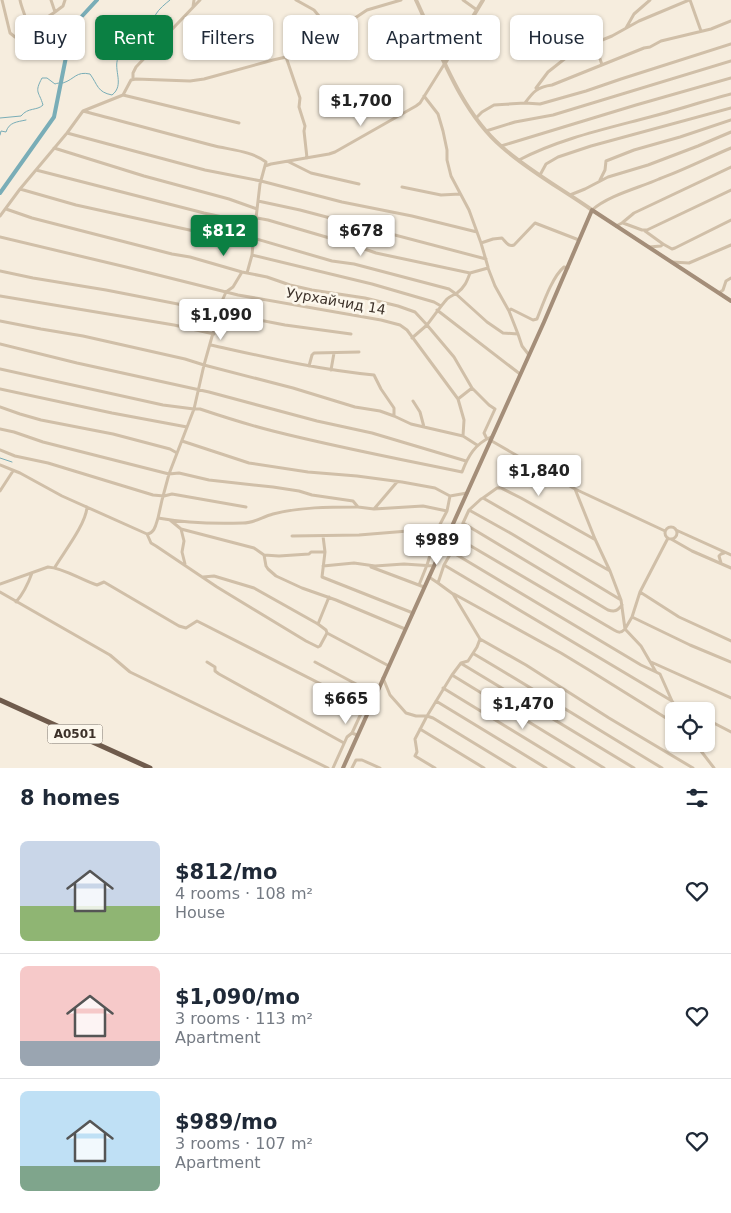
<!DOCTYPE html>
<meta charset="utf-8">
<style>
:root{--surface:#fff;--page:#f6f6f7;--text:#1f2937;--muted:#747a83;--line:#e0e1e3;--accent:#0b8043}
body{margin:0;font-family:"DejaVu Sans",sans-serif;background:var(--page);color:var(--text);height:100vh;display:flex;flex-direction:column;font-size:19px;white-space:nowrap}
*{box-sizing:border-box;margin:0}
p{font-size:16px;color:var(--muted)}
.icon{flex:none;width:28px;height:28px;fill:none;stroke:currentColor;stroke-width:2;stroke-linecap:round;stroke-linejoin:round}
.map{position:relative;height:768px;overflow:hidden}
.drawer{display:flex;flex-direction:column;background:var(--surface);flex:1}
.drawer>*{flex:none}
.guide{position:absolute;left:15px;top:15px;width:701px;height:45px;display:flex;gap:10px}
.controls{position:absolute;left:665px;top:702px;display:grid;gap:10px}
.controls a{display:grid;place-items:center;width:50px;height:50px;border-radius:8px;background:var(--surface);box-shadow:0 1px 4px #0004;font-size:25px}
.price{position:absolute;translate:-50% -42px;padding:0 11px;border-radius:5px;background:#fff;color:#222;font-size:16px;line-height:32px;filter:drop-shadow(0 1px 2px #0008)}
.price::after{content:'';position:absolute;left:50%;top:30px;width:15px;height:11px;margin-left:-8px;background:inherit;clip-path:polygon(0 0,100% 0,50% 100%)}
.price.on{background:var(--accent);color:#fff}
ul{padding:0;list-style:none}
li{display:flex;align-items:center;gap:15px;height:125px;padding:0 20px}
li+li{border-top:1px solid var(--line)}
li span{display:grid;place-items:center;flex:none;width:140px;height:100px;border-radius:8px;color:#555}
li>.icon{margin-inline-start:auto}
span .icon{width:60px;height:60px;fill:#fffc;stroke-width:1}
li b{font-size:21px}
h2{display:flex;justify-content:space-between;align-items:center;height:60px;padding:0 20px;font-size:21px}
.tag{padding:0 18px;border-radius:8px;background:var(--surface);box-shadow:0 1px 4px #0004;font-size:18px;line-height:45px}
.tag.on{background:var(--accent);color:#fff}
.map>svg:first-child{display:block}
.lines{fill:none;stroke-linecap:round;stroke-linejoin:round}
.stream{stroke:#79adb7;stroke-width:1}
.canal{stroke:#79adb7;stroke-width:4}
.minor{stroke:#d0bfa8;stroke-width:3}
.tertiary{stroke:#d0bfa8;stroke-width:4}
.secondary{stroke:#a48e79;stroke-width:4}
.trunk{stroke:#6f5b4c;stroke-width:5}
.labels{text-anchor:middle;stroke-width:5;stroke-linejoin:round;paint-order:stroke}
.shield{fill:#fcf7ec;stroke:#766c64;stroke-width:1}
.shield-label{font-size:12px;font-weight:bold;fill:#3c3129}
.street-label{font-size:14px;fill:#3c3129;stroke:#fcf7ec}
</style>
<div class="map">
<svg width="731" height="768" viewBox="0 0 731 768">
<rect width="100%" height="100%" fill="#f6edde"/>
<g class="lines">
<!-- stream -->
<path class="stream" d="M 0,118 L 21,116 C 28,107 37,111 43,105 C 39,91 34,93 42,78 L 47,78 L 55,84 C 57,83 60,83 63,83 C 75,79 76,71 90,74 C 98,85 97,92 112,95 C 125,85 113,70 118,58 C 122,47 134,44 142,38 C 145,35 150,29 152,25 C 154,22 154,17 156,14 C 159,9 165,4 170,0
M 0,135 L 1,131 L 6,132 C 9,122 17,122 26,120
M 0,458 L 12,462"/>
<!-- canal -->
<path class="canal" d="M 0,193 L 54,117 L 72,27 L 97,0"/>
<!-- minor -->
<path class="minor" d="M 2,0 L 10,33 L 15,37 C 36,29 23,16 20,0
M 296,0 L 314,10 L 323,21 L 327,21 L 340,28 L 367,10 L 401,0
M 463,0 L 477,10
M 690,0 L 701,31
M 193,7 L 194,0
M 55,12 L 63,6 L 65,0
M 28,24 L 43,20 L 55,12 L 51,0
M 626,28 L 634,14 L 650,0
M 595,43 L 602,65
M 286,57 L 300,98 L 299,107 L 305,126 L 304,131 L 307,158
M 133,79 L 133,73 L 136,67 L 200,0
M 536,88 L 548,72 L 567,57 L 580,49 L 612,36 L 639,21 L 689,0
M 123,95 L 239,123
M 424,96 L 438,114 L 443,131 L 447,150 L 447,160 L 451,176 L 469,210 L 481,243 L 488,267 L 488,268 L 470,273 C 467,281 465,287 457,293 C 454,295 450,296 447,299 C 440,307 434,316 427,325 L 454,357 L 472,388 L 458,399 L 464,420 L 463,436 L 477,445
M 525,103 C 533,92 537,87 552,85 L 644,48 L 650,47 L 661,41 L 711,29 L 731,21
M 476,118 L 482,112 L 494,105 L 525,103 L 540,104 L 586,91 L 621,79 L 731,44
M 486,131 L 515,122 L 553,115 L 731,61
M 67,133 L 205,170 L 261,181 L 342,202 L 412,216 L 477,232
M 501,146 L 636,105 L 731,78
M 54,148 L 144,176 L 229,199 L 257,209
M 519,160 C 559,139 605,129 650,117 C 677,110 704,101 731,94
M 289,162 L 311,173 L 359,184
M 265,166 L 271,164 L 329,154 L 335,152 L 416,106 L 420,103 L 445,63
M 36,170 L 204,213 L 255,224
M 540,175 L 546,164 L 558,157 L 591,146 L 731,108
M 600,180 L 605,170 L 606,161 L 634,150 L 680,137 L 731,120
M 402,187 L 441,195 L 460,194
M 20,189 L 76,205 L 253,244 L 258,201 L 260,184 L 266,162 C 250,150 229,150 211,145 C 168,134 125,122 83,111
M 570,195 L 585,189 L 608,177 L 648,165 L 698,146 L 731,132
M 258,201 L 300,210 L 486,259
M 6,209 L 32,218 L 172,254 L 190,257 L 242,272 L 267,277 L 290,285 L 312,290 L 365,298 L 398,306 L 415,312 L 427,325 L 412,338
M 592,210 C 609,195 639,188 659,179 C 684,170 707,158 731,148
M 0,216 L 20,189 L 67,133 L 83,111 L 123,95 L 131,80 L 136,79 L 190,81 L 204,79 L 273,60 L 286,57 L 289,58 C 296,54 296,47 302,43 C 308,38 316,34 323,30 L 331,32 L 340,28
M 257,218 L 268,220 L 350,244 L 376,253 L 470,273
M 623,223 L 642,230 L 647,230 L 731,190
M 616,226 L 622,223 L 634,213 L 731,167
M 645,231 L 663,244
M 0,237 L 126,267 L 238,295 L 381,320 L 400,325 L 407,330 L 458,399
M 253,238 L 332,261 L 354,264 L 449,289 L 456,294 L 487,322 L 503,333 L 518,334 L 522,346 L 529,355
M 481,243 L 493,239 L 502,238 C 506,242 508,247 514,245 L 535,223 L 579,240
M 649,247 L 661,246 L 663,244 L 672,249 L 675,248 L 731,220
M 252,255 L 372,284 L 434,302 L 441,306
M 672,262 L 689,263 L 731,245
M 488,268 L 495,286 L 509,311 L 518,334
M 0,271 L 33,278 L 106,290 L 285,325 L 351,334
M 247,273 L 252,255 L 253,244
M 719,293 L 723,290 L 726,281 L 731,278
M 0,296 L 174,325 L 214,334
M 437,310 L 520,374
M 509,311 L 511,309 L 533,320 L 537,319 C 543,304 552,277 564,267 L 568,268
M 0,321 L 41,329 L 83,336 L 185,359 L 204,365 L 293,388 L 355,407 L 380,411 L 394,416
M 0,344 L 77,363 L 209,392 L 317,421 L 372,433 L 466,461
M 211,345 C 265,357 319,370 374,375 L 381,389 L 394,408 L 394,416 L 411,424 L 463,436
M 309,366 L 312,355 L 314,353 L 359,352
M 0,369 L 163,405 L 194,409 L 200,409 C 224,417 249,425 273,431 C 336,447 399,459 462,472 C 468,456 475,444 491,437
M 331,370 L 334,353
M 472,388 L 489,405 L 495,409 L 484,433 L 487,439
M 0,389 L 112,413 L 187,427
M 413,401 L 420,412 L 424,427
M 0,407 L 20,414 L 41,420 L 113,434 L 170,449 L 177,453
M 0,429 L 14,432 L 43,442 L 169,474 L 179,473 L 209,480 L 273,487 L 299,491 L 312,495 L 353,501 L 358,507 L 374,509 L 397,482
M 182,441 L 249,463 L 308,472 L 357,476 L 402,482 L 435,488 L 450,496 L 467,493
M 0,450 L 15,456 L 48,463 L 153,495 L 164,496 L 172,494 L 246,507
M 0,465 L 20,473 L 62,496 L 147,534 C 155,533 156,524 158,518 C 186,523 216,524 243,523 C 254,523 262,517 273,514 C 300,507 329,507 357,507
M 575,489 L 665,531
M 0,491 L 13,471
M 450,496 L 447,511 L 436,532 L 435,539 C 443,542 448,544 452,552 L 641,665 L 656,672
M 483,498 L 497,488 L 501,488 L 521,498 L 594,539
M 374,509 L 423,506 L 447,511
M 469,510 L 512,534 L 621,600
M 158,518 L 162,500 L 169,474 L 194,409 L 204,365 L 222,301 L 226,292 L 233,287 L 242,272
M 170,520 L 181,529 L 254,548 L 264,555 L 266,566 L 268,569 L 276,576 L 302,588 L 336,600 L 405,629
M 463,523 L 608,610 C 615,612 617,611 622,605
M665 533a6 6 0 1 1 12 0a6 6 0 1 1-12 0Z
M 181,529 L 184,541 L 182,552 L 185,564
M 676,530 L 731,555
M 147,534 L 151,543 L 156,546 L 217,587 L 306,641 L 318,647 L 320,646 L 327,633 L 326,630 L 318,624 L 254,588 L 214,576 L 203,577
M 292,536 L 359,535 L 408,531 L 436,532
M 323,536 L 325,552 L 322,577 L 413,613
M 668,538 L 640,592 L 632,617 L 625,629 L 641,646 L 656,672 L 660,674 L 672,701 L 679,711
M 671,539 L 692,551 L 731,568
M 448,546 L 459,539 L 614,630 C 619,633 621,633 625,629 L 621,600 L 610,571 L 595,539 L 575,489 L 490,440
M 264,555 L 279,556 L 309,554 L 311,552 L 325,552
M 721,563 L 719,556 L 721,554 L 724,553
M 444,565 L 672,701
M 323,566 L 354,563 L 375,566 L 404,564 L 434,566
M 55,567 C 64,552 86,524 87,507
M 371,567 L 424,587
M 429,577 L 438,583
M 0,584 L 48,567 C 64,568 81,580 97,585 L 104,582 L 179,626 L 186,628 L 197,621 L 364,706
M 419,585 L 427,565 L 435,539
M 0,592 L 110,655 L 130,672 L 328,768
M 640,592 L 679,617 L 731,641
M 454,594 L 561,653 L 589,670 L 674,723
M 16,602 C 24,593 28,584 32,573
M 632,617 L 690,645 L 731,662
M 318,624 L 329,597
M 327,633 L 389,666
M 480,639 L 526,665 L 609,718 L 693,768
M 474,654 C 537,691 599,730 662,768
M 207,662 L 215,667 L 215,671 L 219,674 L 344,743
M 315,662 L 371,692 L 352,733 L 357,735
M 651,662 L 731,698
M 462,664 L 634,768
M 452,675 L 604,768
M 383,678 L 390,695 L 406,713 L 416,716 L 427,716 L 433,718 L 515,768
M 443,688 L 574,768
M 436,701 L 546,768
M 676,707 L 687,711
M 550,718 L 557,704
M 706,719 L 731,732
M 556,721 L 563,707
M 420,729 L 484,768
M 698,744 L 701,751 L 714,768
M 333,768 L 347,737 L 352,733
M 352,768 L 356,760 L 362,760 L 380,768
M 435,768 L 415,756 L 417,752 L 415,739 L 427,716 L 452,675 L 461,663 L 468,661 L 477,647 L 480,639 L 453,594 L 438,583 L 444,565 L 459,539 L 463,523 L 469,510 L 481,499 L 483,498 L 610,571"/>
<!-- tertiary -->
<path class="tertiary" d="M 416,0 C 439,49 460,111 502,147 C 529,171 562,189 592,210
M 445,63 L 483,0"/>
<!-- secondary -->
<path class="secondary" d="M 343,768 L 544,322 L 592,210 L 731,301"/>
<!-- trunk -->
<path class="trunk" d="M 0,700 L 150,768"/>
</g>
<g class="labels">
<!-- shield labels -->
<rect class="shield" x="47.5" y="724.5" width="55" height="19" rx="4"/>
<g class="shield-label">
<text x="75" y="738">A0501</text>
</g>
<!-- street labels -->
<g class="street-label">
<text transform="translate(336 301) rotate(10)" y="5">Уурхайчид 14</text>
</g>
</g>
</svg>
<div class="controls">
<a><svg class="icon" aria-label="locate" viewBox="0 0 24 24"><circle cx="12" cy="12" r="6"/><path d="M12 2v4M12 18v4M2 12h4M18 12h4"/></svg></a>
</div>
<b class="price" style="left:361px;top:127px">$1,700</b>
<b class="price on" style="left:224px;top:257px">$812</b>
<b class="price" style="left:361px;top:257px">$678</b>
<b class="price" style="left:221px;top:341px">$1,090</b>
<b class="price" style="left:539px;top:497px">$1,840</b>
<b class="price" style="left:437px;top:566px">$989</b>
<b class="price" style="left:346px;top:725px">$665</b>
<b class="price" style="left:523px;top:730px">$1,470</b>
<div class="guide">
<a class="tag">Buy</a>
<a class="tag on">Rent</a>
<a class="tag">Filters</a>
<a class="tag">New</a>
<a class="tag">Apartment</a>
<a class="tag">House</a>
</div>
</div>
<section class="drawer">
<h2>8 homes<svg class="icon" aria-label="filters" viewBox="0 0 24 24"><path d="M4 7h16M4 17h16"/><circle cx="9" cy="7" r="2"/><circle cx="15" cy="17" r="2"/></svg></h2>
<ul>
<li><span style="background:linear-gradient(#c9d6e8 65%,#8fb573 0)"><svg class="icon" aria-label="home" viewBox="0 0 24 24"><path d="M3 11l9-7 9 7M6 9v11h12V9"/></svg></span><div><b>$812/mo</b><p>4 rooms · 108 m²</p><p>House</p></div><svg class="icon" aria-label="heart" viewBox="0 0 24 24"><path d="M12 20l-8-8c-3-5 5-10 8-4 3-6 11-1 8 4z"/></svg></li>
<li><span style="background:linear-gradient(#f6c9c9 75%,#9aa5b1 0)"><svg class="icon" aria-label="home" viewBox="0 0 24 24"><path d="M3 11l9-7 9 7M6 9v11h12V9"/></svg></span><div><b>$1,090/mo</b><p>3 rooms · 113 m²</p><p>Apartment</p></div><svg class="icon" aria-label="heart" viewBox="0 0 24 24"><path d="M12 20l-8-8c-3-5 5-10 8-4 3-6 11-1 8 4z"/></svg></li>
<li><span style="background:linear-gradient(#bfe0f5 75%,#7fa58c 0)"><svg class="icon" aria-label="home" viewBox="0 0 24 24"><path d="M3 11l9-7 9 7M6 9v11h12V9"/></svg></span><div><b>$989/mo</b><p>3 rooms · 107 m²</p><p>Apartment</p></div><svg class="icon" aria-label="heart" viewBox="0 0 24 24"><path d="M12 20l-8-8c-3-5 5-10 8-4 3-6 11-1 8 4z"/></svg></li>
</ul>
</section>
